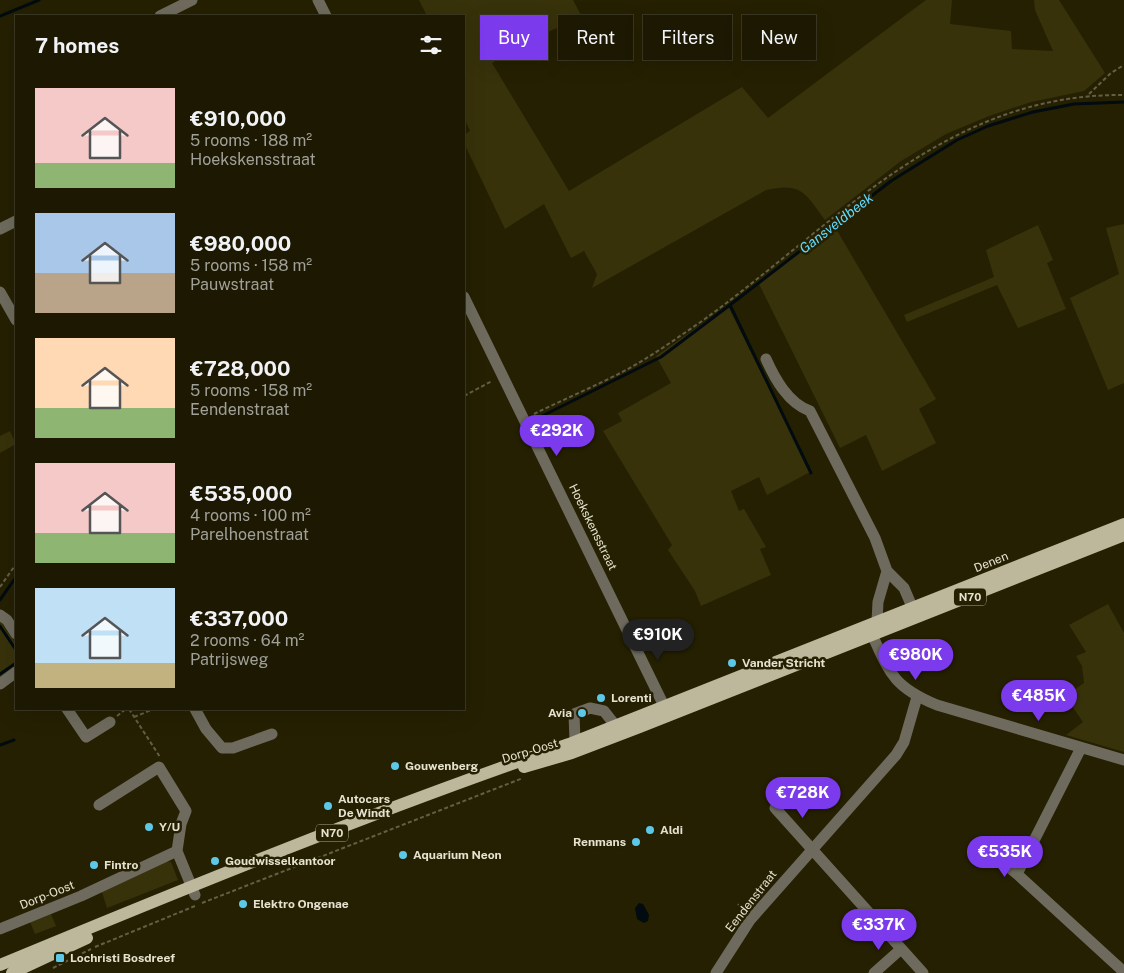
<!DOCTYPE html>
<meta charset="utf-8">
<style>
:root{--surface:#1c1802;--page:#292511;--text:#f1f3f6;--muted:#a0a099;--line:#3a3724;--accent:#7c3aed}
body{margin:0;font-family:"Public Sans",sans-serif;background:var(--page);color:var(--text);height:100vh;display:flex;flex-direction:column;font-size:19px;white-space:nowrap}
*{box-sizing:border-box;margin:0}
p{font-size:16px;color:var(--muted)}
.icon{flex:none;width:28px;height:28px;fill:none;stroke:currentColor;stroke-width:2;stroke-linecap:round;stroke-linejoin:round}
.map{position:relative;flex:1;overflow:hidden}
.side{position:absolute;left:15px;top:15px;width:450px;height:695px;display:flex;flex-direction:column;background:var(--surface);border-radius:0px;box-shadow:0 5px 20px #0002,0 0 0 1px var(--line)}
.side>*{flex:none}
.banner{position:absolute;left:480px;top:15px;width:475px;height:45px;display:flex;gap:10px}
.price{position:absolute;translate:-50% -42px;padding:0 11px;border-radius:18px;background:var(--accent);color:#fff;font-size:16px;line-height:32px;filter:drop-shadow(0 1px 2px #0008)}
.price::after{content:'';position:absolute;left:50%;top:30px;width:15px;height:11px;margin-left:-8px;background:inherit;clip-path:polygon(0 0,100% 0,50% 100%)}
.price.current{background:#222;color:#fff}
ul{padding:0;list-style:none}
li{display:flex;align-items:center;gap:15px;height:125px;padding:0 20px}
li span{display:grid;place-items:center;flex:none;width:140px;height:100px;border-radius:0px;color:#555}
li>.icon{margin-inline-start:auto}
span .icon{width:60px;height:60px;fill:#fffc;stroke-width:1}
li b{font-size:21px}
h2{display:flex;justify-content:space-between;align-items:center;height:60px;padding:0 20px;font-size:21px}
.pill{padding:0 18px;border-radius:0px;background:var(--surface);box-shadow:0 5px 20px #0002,0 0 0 1px var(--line);font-size:18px;line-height:45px}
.pill.current{background:var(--accent);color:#fff}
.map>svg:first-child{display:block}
.green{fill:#38320b}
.water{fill:#010b10}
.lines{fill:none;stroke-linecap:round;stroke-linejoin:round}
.stream{stroke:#010b10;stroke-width:3}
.path{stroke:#635f45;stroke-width:2;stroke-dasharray:4 2.5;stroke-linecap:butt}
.minor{stroke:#6e6b5e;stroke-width:11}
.major{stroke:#bdb89b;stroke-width:12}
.poi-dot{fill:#5dc7e8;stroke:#252002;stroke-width:2}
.labels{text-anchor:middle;stroke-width:5;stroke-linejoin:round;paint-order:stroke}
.shield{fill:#252002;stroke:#aba892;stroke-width:1}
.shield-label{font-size:11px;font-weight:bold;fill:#e5e2d0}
.street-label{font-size:12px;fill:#e5e2d0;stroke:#252002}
.poi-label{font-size:12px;font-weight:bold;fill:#e5e2d0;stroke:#252002;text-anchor:start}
.water-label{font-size:14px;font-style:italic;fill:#60d9fe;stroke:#252002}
</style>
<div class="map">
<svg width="1124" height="973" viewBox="0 0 1124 973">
<rect width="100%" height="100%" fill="#252002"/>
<!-- green -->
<path class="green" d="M 419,0 L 573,0 L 583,19 L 552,30 L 492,63 L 569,191 L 742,87 L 768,118 L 926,0 L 952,0 L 950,24 L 1011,31 L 1012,49 L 1053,51 L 1035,10 L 1034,0 L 1059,0 L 1105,73 L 1084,91 L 1031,102 L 989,116 L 946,134 L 901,161 L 825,220 C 805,193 802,182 766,190 L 592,288 L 597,274 L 584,251 L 571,258 L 544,204 L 505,229 L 464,143 L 464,135 L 470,131 L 464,118 L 464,16 L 427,16 Z
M 1124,224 L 1124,383 L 1108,390 L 1070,298 L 1119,274 L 1106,228 Z
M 1038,225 L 1053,260 L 1047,263 L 1066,309 L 1018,328 L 997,285 L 907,322 L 904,315 L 994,277 L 986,250 Z
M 835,227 L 936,399 L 919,409 L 936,443 L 882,471 L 866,435 L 840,448 L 759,284 L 822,232 Z
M 728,306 L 810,472 L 767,495 L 759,477 L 731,491 L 739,511 L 744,509 L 766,547 L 760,549 L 771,575 L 701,606 L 695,591 L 668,550 L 672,545 L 603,431 L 622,421 L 618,413 L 671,383 L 656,356 Z
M 10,431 L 16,444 L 0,453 L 0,436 Z
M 1108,604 L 1124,633 L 1124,752 L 1066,735 L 1083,722 L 1065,696 L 1084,683 L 1082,666 L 1076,656 L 1086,652 L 1069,625 Z
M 0,621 L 16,644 L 16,667 L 0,678 Z
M 161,860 L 171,862 L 178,880 L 107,908 L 102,892 Z
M 51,914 L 56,926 L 35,934 L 30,922 Z"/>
<!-- water -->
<path class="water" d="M 639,903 L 643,904 L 649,915 L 648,921 L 644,923 L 637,919 L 635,908 Z"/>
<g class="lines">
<!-- stream -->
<path class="stream" d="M 0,16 L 39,0
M 538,418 L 661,357 L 730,305
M 811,473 L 730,305 L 891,181 L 957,140 L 988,126 L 1033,112 L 1074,104 L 1124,102
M 0,600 L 16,577
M 0,626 L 16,650
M 0,674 L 16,663
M 0,745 L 14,740"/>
<!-- path -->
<path class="path" d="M 1089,94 L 1111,73 L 1124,65
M 464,396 L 492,381
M 534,414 C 564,399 596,386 626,370 C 652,356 677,338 702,321 C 836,225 945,93 1124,95
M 0,587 L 16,564
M 129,709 L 160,757
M 117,716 L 126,709
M 134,717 L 154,709
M 202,903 L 523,778
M 738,904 L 744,912
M 95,947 L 195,906
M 53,968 L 91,949"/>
<!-- minor -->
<path class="minor" d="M 318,0 L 326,16
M 160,16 L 192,0
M 0,229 L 16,221
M 0,292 L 16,320
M 464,297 L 668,714
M 766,359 C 775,379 788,403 810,411 L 875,538 L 887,571 L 878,602 L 877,621
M 887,571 L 904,588 L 916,616
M 0,615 L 7,620 L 16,634
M 869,628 C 889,671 891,686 937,705 L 1124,760
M 0,684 L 16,672
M 67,709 L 86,737 L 110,722
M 195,709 L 206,729 L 222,748 L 233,748 L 272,734
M 575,741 L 574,714 L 590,708 L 604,711 L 615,725
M 1081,748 L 1017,874 L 1124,972
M 99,805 L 159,767 L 186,811 L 181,824 L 177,851
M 775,808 L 923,973
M 984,847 L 1017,874
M 0,929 L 81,896 L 177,851 L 195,895
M 716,973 L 750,920 L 896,755 L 904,742 L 917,697
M 874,973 L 901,949"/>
<!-- major -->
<path class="major" d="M 524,767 L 572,753 L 640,727 L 1124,535
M 0,965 C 188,887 377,810 569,744 L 1124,524
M 12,973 L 87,938"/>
</g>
<!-- markers -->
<g class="poi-dot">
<circle cx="732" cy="663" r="5"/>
<circle cx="601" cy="698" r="5"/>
<circle cx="582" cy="713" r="5"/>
<circle cx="395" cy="766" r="5"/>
<circle cx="328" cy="806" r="5"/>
<circle cx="149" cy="827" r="5"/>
<circle cx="650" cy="830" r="5"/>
<circle cx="636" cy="842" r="5"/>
<circle cx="403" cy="855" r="5"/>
<circle cx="215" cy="861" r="5"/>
<circle cx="94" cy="865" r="5"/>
<circle cx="243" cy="904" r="5"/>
<rect x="55" y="953" width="10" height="10" rx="2.5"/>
</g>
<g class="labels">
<!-- shield labels -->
<g class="shield">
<rect x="954" y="588.5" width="32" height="17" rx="4"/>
<rect x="316" y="824.5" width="32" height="17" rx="4"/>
</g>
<g class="shield-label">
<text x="970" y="601">N70</text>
<text x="332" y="837">N70</text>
</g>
<!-- street labels -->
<g class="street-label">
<text transform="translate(593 527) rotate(64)" y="4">Hoekskensstraat</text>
<text transform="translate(991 562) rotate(-22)" y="4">Denen</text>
<text transform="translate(530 751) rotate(-17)" y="4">Dorp-Oost</text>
<text transform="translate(47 895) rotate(-22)" y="4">Dorp-Oost</text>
<text transform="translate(751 901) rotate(-52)" y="4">Eendenstraat</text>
</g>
<!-- poi labels -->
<g class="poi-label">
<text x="742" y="667">Vander Stricht</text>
<text x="611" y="702">Lorenti</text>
<text x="572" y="717" text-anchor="end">Avia</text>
<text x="405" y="770">Gouwenberg</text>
<text x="338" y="803">Autocars<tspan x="338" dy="14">De Windt</tspan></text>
<text x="159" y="831">Y/U</text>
<text x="660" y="834">Aldi</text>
<text x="626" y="846" text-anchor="end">Renmans</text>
<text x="413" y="859">Aquarium Neon</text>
<text x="225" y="865">Goudwisselkantoor</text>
<text x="104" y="869">Fintro</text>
<text x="253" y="908">Elektro Ongenae</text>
<text x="70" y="962">Lochristi Bosdreef</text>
</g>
<!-- water labels -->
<g class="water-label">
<text transform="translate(836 223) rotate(-38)" y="5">Gansveldbeek</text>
</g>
</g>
</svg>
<b class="price" style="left:557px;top:457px">€292K</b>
<b class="price current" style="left:658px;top:661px">€910K</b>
<b class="price" style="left:916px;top:681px">€980K</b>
<b class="price" style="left:1039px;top:722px">€485K</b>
<b class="price" style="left:803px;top:819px">€728K</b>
<b class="price" style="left:1005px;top:878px">€535K</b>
<b class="price" style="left:879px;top:951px">€337K</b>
<div class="banner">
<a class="pill current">Buy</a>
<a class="pill">Rent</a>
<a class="pill">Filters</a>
<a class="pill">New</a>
</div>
<section class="side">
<h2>7 homes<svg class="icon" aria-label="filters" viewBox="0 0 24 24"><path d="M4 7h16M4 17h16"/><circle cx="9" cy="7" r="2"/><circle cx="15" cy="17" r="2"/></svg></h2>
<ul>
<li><span style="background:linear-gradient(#f6c9c9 75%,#8fb573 0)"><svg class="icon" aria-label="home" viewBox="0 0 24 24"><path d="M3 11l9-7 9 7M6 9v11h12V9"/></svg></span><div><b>€910,000</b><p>5 rooms · 188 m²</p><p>Hoekskensstraat</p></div></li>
<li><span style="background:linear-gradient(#a9c7e8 60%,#b9a48a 0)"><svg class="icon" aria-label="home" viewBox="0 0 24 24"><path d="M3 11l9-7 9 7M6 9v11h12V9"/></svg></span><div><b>€980,000</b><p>5 rooms · 158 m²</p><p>Pauwstraat</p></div></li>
<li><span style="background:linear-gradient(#ffd9b3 70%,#8fb573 0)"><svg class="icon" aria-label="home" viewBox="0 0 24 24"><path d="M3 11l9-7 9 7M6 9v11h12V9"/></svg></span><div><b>€728,000</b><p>5 rooms · 158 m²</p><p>Eendenstraat</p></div></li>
<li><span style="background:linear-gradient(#f6c9c9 70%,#8fb573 0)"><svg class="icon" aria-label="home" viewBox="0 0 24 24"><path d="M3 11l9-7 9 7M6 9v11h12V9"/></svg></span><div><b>€535,000</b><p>4 rooms · 100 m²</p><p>Parelhoenstraat</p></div></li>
<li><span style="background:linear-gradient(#bfe0f5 75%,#c2b280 0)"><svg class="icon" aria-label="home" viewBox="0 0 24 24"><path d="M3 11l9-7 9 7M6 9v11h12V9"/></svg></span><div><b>€337,000</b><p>2 rooms · 64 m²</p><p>Patrijsweg</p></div></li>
</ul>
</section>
</div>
